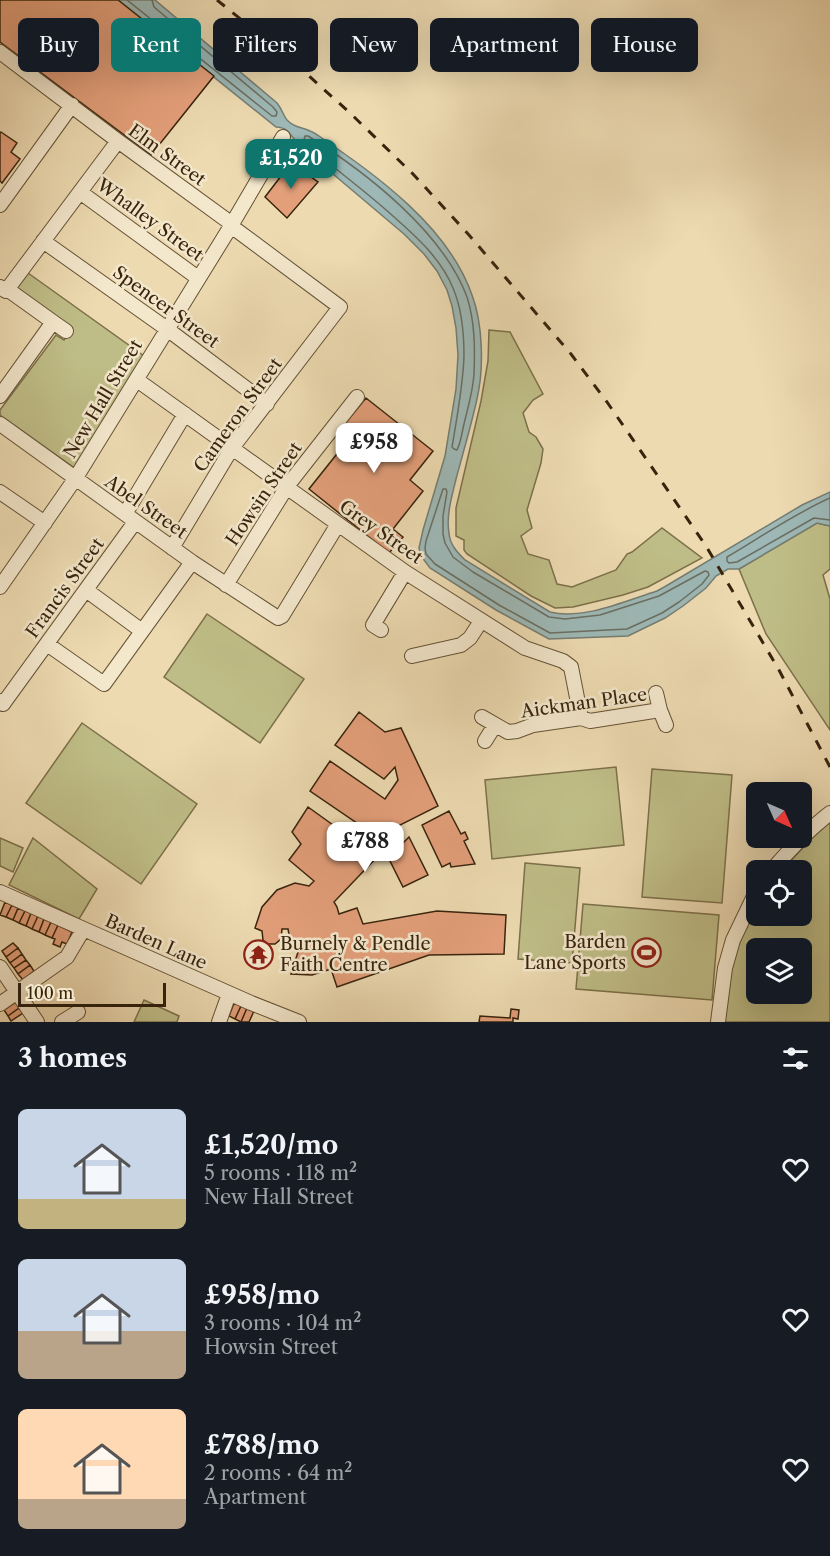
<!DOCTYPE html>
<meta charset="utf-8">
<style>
:root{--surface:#171b24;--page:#20242c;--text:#f1f3f6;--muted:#9ea1a6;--accent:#0f766e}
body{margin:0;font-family:"Libre Caslon Text",serif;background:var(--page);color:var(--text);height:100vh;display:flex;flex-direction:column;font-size:22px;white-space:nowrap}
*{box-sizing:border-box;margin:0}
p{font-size:20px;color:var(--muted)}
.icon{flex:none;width:33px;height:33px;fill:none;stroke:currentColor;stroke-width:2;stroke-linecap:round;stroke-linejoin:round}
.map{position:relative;height:1022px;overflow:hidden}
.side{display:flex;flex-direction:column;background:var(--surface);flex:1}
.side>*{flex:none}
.guide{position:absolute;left:18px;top:18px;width:795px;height:54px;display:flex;gap:12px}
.needle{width:39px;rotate:135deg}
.controls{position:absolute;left:746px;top:782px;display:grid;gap:12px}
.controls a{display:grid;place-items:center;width:66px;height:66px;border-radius:9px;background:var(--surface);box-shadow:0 6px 24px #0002;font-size:30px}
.scale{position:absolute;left:18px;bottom:15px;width:148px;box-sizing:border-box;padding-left:6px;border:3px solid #38240d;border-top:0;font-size:16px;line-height:21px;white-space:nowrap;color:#38240d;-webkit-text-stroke:4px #f3e7cc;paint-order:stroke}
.price{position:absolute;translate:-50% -51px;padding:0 14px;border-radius:12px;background:#fff;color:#222;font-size:20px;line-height:39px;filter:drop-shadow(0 2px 3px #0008)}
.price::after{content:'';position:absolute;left:50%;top:36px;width:18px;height:14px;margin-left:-9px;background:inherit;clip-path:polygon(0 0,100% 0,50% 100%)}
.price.on{background:var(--accent);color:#fff}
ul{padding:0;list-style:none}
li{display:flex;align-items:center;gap:18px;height:150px;padding:0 18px}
li span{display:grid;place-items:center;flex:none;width:168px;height:120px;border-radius:9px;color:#555}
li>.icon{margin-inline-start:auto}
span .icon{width:72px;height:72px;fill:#fffc;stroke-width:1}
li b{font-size:26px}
h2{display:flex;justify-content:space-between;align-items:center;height:72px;padding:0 18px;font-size:26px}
.chip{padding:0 21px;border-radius:9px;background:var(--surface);box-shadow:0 6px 24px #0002;font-size:21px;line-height:54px}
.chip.on{background:var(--accent);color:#fff}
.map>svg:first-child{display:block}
.green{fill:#bfbd87;stroke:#7c704a;stroke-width:1.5;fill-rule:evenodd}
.water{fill:#9db8b6;stroke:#757d72;stroke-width:1.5}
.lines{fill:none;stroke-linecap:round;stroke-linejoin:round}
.shore{stroke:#6a6e62;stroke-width:1.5}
.building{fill:#e39f7a;stroke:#38240d;stroke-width:1.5}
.minor-casing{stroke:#655236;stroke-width:16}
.minor{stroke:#f3e7cc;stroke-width:14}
.rail{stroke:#38240d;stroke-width:3;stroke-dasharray:10 10;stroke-linecap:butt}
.labels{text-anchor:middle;stroke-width:5;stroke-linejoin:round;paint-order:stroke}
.street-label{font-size:18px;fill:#38240d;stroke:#f3e7cc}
.poi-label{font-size:18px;fill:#38240d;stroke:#f3e7cc;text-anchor:end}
</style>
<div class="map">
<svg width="830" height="1022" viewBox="0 0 830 1022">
<rect width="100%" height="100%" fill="#eddab1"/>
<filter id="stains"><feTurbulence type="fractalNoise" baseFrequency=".00333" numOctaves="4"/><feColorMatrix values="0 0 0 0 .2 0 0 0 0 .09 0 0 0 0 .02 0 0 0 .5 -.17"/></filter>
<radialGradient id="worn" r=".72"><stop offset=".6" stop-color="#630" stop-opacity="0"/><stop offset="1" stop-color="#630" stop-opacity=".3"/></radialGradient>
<!-- green -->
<path class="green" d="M 28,273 L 144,356 L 76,469 L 0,415 L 0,410 L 56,335 L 64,340 L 70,331 L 15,291 Z
M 489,330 L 510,332 L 543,394 L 533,400 L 523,413 L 529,432 L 536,437 L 543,449 L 541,463 L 527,510 L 532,528 L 521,536 L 528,554 L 549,560 L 557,584 L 572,587 L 616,570 L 627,554 L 632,552 L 662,528 L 702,558 L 648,587 L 623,595 L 573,607 L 555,608 L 531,596 L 467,554 L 464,550 L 464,540 L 456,536 L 456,508 L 481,401 L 488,361 Z
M 817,523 L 830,526 L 830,569 L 823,575 L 830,599 L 830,730 L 766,634 L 739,569 Z
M 207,614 L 304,679 L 260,743 L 164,677 Z
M 82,723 L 197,804 L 141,884 L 26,803 Z
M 616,767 L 624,845 L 492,859 L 485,780 Z
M 652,769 L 732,775 L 722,903 L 642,897 Z
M 830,822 L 830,1022 L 721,1022 L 736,946 L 756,903 L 756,915 L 801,915 L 801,870 L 782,870 L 812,838 ZM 756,948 L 801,948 L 801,993 L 756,993 Z
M 0,838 L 23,848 L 13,872 L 0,866 Z
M 33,838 L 97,889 L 79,919 L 9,885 Z
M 525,863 L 580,868 L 572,963 L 518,959 Z
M 583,904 L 719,915 L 712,1000 L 576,989 Z
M 144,1000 L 179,1016 L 177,1022 L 134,1022 Z"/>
<!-- water -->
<path class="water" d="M 118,0 L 155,0 L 277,103 C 282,109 283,115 287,120 C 294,128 302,127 310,131 C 313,132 316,134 319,136 C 377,176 448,226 472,295 C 483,324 484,369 477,399 C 471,426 463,453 456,479 C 452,496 446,515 449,533 C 450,545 457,552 465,560 L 550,612 C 584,620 625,601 657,591 L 666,586 L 802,505 L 830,492 L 830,526 L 817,523 L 739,569 L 728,569 L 716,576 L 706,588 L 683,606 L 665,618 L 628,636 L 549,639 L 496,610 L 430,568 L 421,556 L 419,548 L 423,530 L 445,456 L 456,389 L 458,355 L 456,328 L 452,306 L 447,290 L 437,271 L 424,254 L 404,234 L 307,152 C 304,148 299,145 296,141 C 288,133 289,128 276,127 Z"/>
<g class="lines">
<!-- shore -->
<path class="shore" d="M 127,0 L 272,116 L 276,116 L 277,112 L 273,107 L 154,7 L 152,0
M 305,136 L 308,136 C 366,172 443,232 467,297 C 475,322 475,348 474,374 C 473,391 468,407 464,424 C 462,432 461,442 457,450 L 454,449 L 452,447 C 457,417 463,386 464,356 C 464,334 462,309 453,288 C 440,256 411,232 385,209 C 361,188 335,169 311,148 L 304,140 Z
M 443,489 L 446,489 L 447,492 L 443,516 L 443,534 L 445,543 L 453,557 L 473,572 L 549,617 L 565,619 L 600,615 L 659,596 L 705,571 L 708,572 L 709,575 L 702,584 L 679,602 L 662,613 L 627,629 L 550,633 L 499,605 L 435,564 L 426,554 L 425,548 L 426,541 Z
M 830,498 C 794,514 761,537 727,557 L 727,561 L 729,563 L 737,562 L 814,518 L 830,520"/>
</g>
<!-- building -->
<path class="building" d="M 0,0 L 118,0 L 214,76 L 151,155 L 0,42 Z
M 1,132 L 17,143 L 11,152 L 20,159 L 2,183 L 0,181 L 0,133 Z
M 291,163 L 318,182 L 287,218 L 265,197 Z
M 366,398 L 433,451 L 410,480 L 423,491 L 393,529 L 403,537 L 389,553 L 309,489 L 348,440 L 338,432 Z
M 359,712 L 385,732 L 401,728 L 438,806 L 392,829 L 399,834 L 334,902 L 337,907 L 339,914 L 357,908 L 363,924 L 437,911 L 506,915 L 504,954 L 429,955 L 337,987 L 331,969 L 312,975 L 291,974 L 299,949 L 290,940 L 288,929 L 282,929 L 281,939 L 275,944 L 268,944 L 263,940 L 262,931 L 255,928 L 262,907 L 277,890 L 295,883 L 309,886 L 314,881 L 289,860 L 301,844 L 292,832 L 308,807 L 354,840 L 364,828 L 310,791 L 330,761 L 385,799 L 398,780 L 395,767 L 384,779 L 335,745 Z
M 449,811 L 461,834 L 465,832 L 468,839 L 464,841 L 475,864 L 451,867 L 450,863 L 442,867 L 422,825 Z
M 409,837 L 428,875 L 403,887 L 387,855 L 396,850 Z
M 5,902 L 12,905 L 6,917 L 0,915 Z
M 12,905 L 18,908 L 13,920 L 6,917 Z
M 18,908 L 25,911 L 19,923 L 13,920 Z
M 25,911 L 31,913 L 26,926 L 19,923 Z
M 31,913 L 38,916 L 32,929 L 26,926 Z
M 38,916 L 44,919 L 39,932 L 32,929 Z
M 44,919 L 51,922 L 45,935 L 39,932 Z
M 51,922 L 58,925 L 52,938 L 45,935 Z
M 58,925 L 72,932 L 67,944 L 62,942 L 60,947 L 53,944 L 55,939 L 52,938 Z
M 13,943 L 18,948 L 6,957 L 2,951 Z
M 18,948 L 22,954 L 10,963 L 6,957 Z
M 22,954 L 26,960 L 14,968 L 10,963 Z
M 26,960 L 30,965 L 18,974 L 14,968 Z
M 30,965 L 34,971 L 23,980 L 18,974 Z
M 16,1002 L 19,1008 L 8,1016 L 4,1010 Z
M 234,1003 L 241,1006 L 235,1019 L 229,1016 Z
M 241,1006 L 247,1008 L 241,1022 L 235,1019 Z
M 19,1008 L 23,1013 L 11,1021 L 8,1016 Z
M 247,1008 L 254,1011 L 249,1022 L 241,1022 Z
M 511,1009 L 519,1010 L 518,1019 L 513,1018 L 513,1022 L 479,1022 L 480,1016 L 510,1018 Z"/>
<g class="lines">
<defs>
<path id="minor" d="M 0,52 L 118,141 L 232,224 L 231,226 L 340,307 L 232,448 L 172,548
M 80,192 L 198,278
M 0,205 L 72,105
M 232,224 L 283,137
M 43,241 L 167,329 L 267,404
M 0,287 L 6,291 L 118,141
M 53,322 L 66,331
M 137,380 L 405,572 L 525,648 L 563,661 L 571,667 L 581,718
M 0,396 L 53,322 L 7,289
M 0,424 L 192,562 L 278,618 L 282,616 L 338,524
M 0,492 L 45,523
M 125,514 L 185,414
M 226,585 L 288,485 L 357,397
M 0,587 L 75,479 L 231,226
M 86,590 L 142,631
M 381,630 L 373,625 L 405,572
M 47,644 L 104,684 L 192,562
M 412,656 L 461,645 L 470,638 L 481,621
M 656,693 L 660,710 L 666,725
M 0,701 L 3,704 L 135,522
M 482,717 L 508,732 L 517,731 L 533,725 L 581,718 L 590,721 L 660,710
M 485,741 L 495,725
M 772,870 C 790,849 808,830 830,813
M 0,892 L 251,1003 L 299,1022
M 0,967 L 37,1022
M 0,1004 L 67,957 L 83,930
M 62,1022 L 78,1012
M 219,1022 L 229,994
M 718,1022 L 725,968 L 733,940 L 756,892"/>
</defs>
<!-- minor casing -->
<use href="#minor" class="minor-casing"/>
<!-- minor -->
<use href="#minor" class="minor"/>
<!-- rail -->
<path class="rail" d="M 217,0 L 290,59 L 349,112 L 413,174 L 469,235 L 571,354 L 607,402 L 706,546 L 779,670 L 830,767"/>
</g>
<!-- icons -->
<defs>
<symbol id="stadium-ring" viewBox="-11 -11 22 22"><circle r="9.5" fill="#f3e7cc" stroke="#8f2418" stroke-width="1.5"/><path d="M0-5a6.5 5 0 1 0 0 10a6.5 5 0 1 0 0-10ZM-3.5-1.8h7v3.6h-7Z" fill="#8f2418"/></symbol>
<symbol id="temple-ring" viewBox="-11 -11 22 22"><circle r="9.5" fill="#f3e7cc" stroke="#8f2418" stroke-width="1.5"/><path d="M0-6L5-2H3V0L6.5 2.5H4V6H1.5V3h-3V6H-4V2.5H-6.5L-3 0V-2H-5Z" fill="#8f2418"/></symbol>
</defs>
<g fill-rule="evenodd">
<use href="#stadium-ring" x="630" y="936" width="33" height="33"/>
<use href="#temple-ring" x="242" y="938" width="33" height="33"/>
</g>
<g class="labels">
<!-- street labels -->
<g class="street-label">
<text transform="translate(167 155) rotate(36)" y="6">Elm Street</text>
<text transform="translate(150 220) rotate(36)" y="6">Whalley Street</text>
<text transform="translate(166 307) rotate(36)" y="6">Spencer Street</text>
<text transform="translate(103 399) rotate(-59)" y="6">New Hall Street</text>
<text transform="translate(238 415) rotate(-54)" y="6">Cameron Street</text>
<text transform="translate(264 494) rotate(-56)" y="6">Howsin Street</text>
<text transform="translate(146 507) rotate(35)" y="6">Abel Street</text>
<text transform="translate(381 532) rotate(35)" y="6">Grey Street</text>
<text transform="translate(65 588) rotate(-54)" y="6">Francis Street</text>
<text transform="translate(584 703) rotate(-8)" y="6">Aickman Place</text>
<text transform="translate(156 942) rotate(24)" y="6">Barden Lane</text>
</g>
<!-- poi labels -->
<g class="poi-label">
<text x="626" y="948">Barden<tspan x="626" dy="21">Lane Sports</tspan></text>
<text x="280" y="950" text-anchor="start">Burnely &amp; Pendle<tspan x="280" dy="21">Faith Centre</tspan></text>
</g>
</g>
<rect width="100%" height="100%" filter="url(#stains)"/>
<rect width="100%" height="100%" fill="url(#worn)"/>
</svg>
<div class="controls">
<a><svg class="needle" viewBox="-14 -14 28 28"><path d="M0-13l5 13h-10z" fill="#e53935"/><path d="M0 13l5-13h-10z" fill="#9ea1a6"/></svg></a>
<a><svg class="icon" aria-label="locate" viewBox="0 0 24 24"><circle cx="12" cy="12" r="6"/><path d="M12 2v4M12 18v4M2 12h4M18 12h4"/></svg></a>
<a><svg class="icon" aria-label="layers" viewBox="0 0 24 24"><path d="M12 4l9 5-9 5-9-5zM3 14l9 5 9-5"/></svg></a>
</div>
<div class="scale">100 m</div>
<b class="price on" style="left:291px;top:190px">£1,520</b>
<b class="price" style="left:374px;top:474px">£958</b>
<b class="price" style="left:365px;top:873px">£788</b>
<div class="guide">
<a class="chip">Buy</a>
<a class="chip on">Rent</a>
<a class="chip">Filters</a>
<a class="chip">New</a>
<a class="chip">Apartment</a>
<a class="chip">House</a>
</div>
</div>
<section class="side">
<h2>3 homes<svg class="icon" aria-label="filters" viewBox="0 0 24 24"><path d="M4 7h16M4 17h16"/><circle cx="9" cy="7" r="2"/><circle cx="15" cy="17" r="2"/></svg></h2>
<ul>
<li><span style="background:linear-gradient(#c9d6e8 75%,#c2b280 0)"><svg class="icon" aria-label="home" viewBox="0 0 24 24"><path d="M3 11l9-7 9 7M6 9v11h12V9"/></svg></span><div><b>£1,520/mo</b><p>5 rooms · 118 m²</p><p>New Hall Street</p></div><svg class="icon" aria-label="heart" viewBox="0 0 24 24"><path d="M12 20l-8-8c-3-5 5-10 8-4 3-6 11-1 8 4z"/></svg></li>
<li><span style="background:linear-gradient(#c9d6e8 60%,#b9a48a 0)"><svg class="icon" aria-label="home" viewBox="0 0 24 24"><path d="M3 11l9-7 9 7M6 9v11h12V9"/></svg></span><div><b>£958/mo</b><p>3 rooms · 104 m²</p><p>Howsin Street</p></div><svg class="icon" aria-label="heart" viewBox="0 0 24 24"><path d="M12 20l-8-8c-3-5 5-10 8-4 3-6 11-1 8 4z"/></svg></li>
<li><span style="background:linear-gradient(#ffd9b3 75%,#b9a48a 0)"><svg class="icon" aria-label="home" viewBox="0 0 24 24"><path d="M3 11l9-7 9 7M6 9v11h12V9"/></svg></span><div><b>£788/mo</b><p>2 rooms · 64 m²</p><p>Apartment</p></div><svg class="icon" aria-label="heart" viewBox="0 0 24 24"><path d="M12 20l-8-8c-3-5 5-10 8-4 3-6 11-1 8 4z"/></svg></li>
</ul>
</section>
